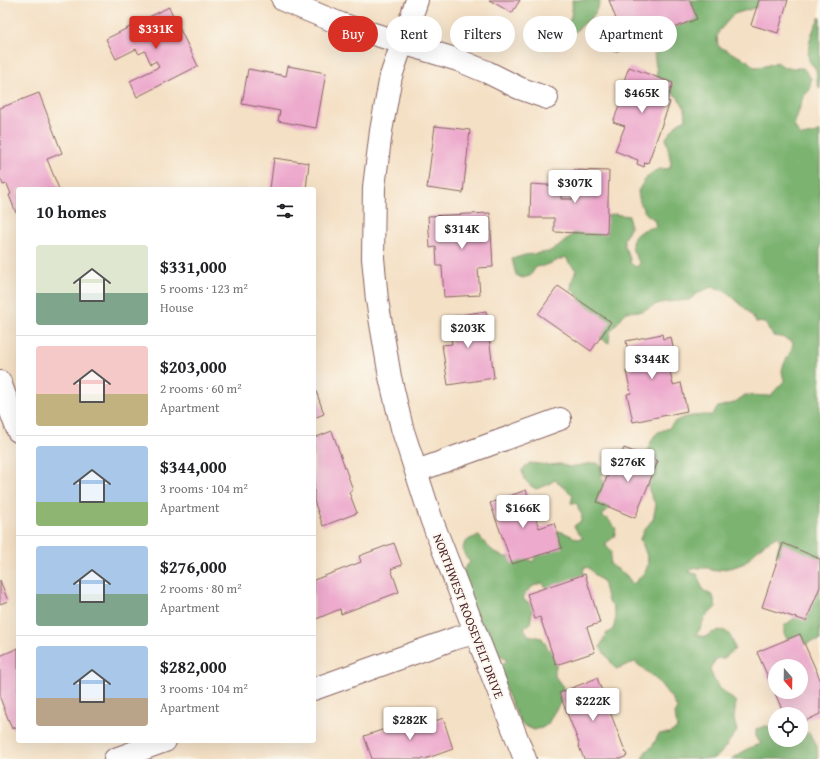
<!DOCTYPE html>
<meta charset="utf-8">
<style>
:root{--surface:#fff;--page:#f2f2f2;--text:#202124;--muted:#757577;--line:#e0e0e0;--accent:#d93025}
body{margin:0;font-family:"Gentium Book Plus",serif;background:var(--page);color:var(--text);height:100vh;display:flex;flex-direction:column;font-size:15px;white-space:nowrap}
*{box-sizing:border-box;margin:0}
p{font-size:13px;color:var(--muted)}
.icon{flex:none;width:22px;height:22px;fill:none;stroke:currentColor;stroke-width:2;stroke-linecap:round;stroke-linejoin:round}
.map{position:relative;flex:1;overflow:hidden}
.side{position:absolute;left:16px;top:187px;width:300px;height:556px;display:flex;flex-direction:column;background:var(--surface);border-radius:4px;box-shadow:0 4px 16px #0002}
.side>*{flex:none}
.hud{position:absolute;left:328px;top:16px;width:380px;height:36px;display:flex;gap:8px}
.needle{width:26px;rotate:160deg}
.fabs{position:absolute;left:768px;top:659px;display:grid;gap:8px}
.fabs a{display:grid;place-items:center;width:40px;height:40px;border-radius:50%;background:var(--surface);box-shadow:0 4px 16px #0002;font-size:20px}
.price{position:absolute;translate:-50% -34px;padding:0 9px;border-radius:4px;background:#fff;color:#222;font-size:13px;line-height:26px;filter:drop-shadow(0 1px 2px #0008)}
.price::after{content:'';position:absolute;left:50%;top:24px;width:12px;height:9px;margin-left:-6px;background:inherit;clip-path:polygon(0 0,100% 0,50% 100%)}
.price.selected{background:var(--accent);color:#fff}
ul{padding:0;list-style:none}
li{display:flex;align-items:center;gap:12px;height:100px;padding:0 20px}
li+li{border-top:1px solid var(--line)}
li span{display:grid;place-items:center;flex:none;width:112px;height:80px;border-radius:4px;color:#555}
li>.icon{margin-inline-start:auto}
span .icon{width:48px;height:48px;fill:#fffc;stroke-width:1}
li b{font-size:17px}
h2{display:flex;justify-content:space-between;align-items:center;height:48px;padding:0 20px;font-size:17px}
.pill{padding:0 14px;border-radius:18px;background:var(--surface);box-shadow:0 4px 16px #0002;font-size:14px;line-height:36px}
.pill.selected{background:var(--accent);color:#fff}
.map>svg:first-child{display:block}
.forest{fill:#7cb371;stroke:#63694e}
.building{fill:#edaacd;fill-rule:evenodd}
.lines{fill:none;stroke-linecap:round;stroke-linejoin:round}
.minor-casing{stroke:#866361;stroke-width:24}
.minor{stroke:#fff;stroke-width:22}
.labels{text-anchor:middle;stroke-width:4;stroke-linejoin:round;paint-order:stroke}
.street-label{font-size:13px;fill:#4a1f2b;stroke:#fbf7ec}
</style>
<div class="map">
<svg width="820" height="759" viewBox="0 0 820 759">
<rect width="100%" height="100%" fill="#fbf7ec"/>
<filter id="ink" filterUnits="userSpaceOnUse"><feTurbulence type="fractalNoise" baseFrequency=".025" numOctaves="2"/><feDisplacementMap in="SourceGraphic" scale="8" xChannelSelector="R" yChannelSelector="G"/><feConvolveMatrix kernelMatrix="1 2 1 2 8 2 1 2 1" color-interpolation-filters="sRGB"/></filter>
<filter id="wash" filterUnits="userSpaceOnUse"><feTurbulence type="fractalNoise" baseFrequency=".012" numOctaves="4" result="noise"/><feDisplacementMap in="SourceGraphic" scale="16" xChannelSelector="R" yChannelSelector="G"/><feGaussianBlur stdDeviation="0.9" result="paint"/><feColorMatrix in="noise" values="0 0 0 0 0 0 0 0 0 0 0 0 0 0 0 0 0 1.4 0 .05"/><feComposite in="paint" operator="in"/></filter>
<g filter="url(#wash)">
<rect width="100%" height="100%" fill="#f4e0c5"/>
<!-- forest -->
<path class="forest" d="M 572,0 L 601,0 L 594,15 L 570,36 L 566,26 C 572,17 573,10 572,0 Z
M 680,0 L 763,0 L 758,7 L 734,14 L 719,31 L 717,36 L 718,46 L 748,61 L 754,67 L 765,66 L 777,62 L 785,68 L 803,68 L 811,78 L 810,90 L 803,97 L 794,126 L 801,136 L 813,134 L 820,131 L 820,641 L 812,641 L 802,646 L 790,644 L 784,634 L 784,626 L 801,613 L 777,552 L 780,543 L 778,536 L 764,544 L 755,552 L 745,563 L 734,567 L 714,571 L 708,568 L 694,568 L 688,572 L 697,574 L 703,590 L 713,596 L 716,607 L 704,619 L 700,629 L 696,635 L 705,637 C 722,626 730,628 735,649 L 723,659 L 717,658 L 710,668 C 715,688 721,688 736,702 L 734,719 L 737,731 L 720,754 L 712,759 L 642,759 L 646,751 L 652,747 L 659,734 L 669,733 L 677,729 L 675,713 L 677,708 L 673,700 L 658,681 L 635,662 L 616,669 L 600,647 L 606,634 L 613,629 L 616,618 L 613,606 L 608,602 L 603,581 L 597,577 L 589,568 L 584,567 L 583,578 L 549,590 L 542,583 C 533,585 528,589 523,597 L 525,601 L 533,606 L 530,624 L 524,628 L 528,635 L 542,638 L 549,650 L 558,651 L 558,659 L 555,670 L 555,676 L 563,687 L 563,699 L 553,714 L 548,724 L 542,728 L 534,730 L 521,724 L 497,671 L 507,660 L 494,653 L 458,618 L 455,611 L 457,603 L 459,574 L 470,562 C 458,550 462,539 479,536 C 485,544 496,556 506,557 C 517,559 522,554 533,562 C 538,549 551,543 558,531 L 565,533 L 578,539 L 583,538 L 578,533 L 574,526 L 581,521 L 582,515 L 578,509 L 578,504 L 571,503 L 573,495 L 555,480 L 545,486 L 536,489 C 527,484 524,480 522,470 L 529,463 L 549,465 L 560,464 L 569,467 L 593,463 L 597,463 L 602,467 L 601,478 L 608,486 L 613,503 L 602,516 L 609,520 L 616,529 L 614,537 L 605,544 L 611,552 L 610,564 L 626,575 L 633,584 C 653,567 650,562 640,539 L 644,530 L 653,519 L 656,505 C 644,485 640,455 655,435 C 658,431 665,430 669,428 C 672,425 674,421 678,420 C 688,415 701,415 712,415 L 718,407 L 734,403 L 745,395 L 770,396 L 784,381 C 784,378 782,374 782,371 C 783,361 792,354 793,342 L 781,337 L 773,336 L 765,323 L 756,322 L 748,311 L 727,292 L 712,287 L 697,293 L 690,300 L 666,302 L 657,304 L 642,311 L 626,312 L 610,332 L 609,343 L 595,335 L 578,296 L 571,289 L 572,281 L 576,270 L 569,263 L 566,257 C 555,261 548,266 536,267 L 530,276 L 522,278 L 516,275 L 512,259 L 525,255 L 548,252 L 558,247 L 579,229 L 603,217 L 614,214 L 629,216 L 630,228 L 624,239 L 624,246 L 630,258 L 630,263 L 636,267 L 640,264 C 637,258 632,251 632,245 C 632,233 646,228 656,227 L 654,219 C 643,215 639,202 638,191 C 645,179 653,166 669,169 L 671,164 L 666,138 L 678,123 L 686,119 C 685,115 686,110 684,107 C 678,95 667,87 655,82 L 657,72 L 654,54 L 658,50 L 663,34 Z
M 820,17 L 820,89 C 816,83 817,77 816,70 C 815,66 810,64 809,60 C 806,47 813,27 820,17 Z
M 766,726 L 775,728 L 775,740 C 782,740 796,742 801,739 C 803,738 806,734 808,732 L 817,746 L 818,759 L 731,759 L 751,747 L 761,744 L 756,737 L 756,729 Z"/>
<g id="blocks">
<!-- building -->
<path class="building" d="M 489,0 L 520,0 L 512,13 Z
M 609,0 L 690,0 L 697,19 L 665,31 L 668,38 L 648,45 L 646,41 L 614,52 L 604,24 L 616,19 Z
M 759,0 L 788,0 L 778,33 L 751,25 Z
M 169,7 L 198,66 L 137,97 L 130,81 L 159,67 L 156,61 L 151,64 L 145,51 L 139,54 L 136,49 L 116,59 L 106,39 Z
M 288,66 L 326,73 L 316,128 L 278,121 L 280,111 L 242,104 L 248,69 L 286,76 Z
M 629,67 L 673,83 L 667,101 L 670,102 L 648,163 L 645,162 L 644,167 L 637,164 L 638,160 L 615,151 L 625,126 L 613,122 L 626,88 L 622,86 Z
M 39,93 L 62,153 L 47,159 L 59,189 L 18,189 L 18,212 L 16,213 L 9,195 L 11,194 L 7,184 L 3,185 L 0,177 L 0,108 Z
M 435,126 L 470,130 L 463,193 L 427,188 Z
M 274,158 L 309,163 L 306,189 L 270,189 Z
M 574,170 L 609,171 L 607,234 L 554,232 L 554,218 L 530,218 L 531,184 L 561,186 L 561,199 L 573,199 Z
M 490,213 L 493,267 L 478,268 L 480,295 L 444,297 L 442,266 L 437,266 L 436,247 L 430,248 L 428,216 Z
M 558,286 L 611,322 L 591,351 L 538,314 Z
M 486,311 L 494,378 L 448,385 L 442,345 L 452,344 L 448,317 Z
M 662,334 L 663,339 L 671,337 L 673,347 L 665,349 L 673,385 L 681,383 L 687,411 L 633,422 L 627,394 L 631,393 L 626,371 L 632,370 L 626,341 Z
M 314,385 L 324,414 L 314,418 Z
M 332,431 L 353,490 L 349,492 L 357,513 L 323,526 L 314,501 L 314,438 Z
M 624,448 L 658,461 L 635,518 L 597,502 L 609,472 L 614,473 Z
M 526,490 L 539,528 L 554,523 L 562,548 L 512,564 L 490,503 Z
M 394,543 L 402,565 L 391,569 L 399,592 L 341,614 L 340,609 L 314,620 L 314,580 L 361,562 L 359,556 Z
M 783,543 L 820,559 L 820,587 L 806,621 L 762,607 Z
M 585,574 L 600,623 L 587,627 L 595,652 L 556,665 L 540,617 L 535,619 L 527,594 Z
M 0,580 L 8,601 L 0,604 Z
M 800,634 L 820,679 L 820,714 L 801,723 L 801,714 L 784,714 L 757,652 ZM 775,666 L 801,666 L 801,692 L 775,692 Z
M 18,648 L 18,726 L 12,729 L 0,698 L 0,656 Z
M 597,678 L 627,756 L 620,759 L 584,759 L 578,744 L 579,743 L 559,693 Z
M 443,718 L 453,749 L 425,759 L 372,759 L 364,736 L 415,719 L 419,728 Z"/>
</g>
</g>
<g filter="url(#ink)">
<use href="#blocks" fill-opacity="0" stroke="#866361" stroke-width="1"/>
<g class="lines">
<defs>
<path id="minor" d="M 283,0 L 341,24 L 458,60 L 487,72 L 519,88 L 547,98
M 417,0 L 391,76 L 381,131 L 374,187 L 373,258 L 377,300 L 390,377 L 402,428 L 432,521 L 525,759
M 0,382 L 18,431
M 417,471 L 560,419
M 314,689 L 456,638 L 475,633
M 115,759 L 165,741"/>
</defs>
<!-- minor casing -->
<use href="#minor" class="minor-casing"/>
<!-- minor -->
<use href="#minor" class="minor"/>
</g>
</g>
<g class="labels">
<!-- street labels -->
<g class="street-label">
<text transform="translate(469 616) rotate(69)" y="5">NORTHWEST ROOSEVELT DRIVE</text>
</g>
</g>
</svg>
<div class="fabs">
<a><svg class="needle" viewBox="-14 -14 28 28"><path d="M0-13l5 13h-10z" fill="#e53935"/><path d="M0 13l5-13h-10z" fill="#757577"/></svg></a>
<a><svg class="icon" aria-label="locate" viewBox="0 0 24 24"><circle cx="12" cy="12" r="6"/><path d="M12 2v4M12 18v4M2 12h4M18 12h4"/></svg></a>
</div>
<b class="price selected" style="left:156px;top:50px">$331K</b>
<b class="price" style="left:642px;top:114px">$465K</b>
<b class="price" style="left:575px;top:204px">$307K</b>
<b class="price" style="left:462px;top:250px">$314K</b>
<b class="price" style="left:468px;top:349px">$203K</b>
<b class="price" style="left:652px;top:380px">$344K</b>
<b class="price" style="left:628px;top:483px">$276K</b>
<b class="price" style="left:523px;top:529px">$166K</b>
<b class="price" style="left:593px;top:722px">$222K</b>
<b class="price" style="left:410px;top:741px">$282K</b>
<div class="hud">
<a class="pill selected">Buy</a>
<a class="pill">Rent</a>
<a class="pill">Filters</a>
<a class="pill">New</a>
<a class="pill">Apartment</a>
</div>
<section class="side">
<h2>10 homes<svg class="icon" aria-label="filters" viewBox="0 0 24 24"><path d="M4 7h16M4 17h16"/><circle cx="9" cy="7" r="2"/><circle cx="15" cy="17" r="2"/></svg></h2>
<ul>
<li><span style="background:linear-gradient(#dfe7d0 60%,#7fa58c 0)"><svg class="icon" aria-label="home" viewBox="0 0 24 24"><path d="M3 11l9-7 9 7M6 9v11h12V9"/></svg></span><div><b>$331,000</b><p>5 rooms · 123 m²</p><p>House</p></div></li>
<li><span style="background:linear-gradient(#f6c9c9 60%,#c2b280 0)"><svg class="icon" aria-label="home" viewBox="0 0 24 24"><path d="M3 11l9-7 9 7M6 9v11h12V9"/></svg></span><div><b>$203,000</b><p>2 rooms · 60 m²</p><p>Apartment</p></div></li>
<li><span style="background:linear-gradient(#a9c7e8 70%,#8fb573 0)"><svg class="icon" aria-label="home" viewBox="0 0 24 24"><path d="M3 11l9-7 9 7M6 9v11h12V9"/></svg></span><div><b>$344,000</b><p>3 rooms · 104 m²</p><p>Apartment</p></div></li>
<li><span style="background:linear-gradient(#a9c7e8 60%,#7fa58c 0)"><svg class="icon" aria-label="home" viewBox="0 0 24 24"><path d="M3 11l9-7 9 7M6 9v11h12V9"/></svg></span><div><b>$276,000</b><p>2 rooms · 80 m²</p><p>Apartment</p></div></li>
<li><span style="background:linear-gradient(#a9c7e8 65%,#b9a48a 0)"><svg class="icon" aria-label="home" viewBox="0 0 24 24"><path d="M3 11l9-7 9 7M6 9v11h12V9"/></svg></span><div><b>$282,000</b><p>3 rooms · 104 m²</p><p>Apartment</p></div></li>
</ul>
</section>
</div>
